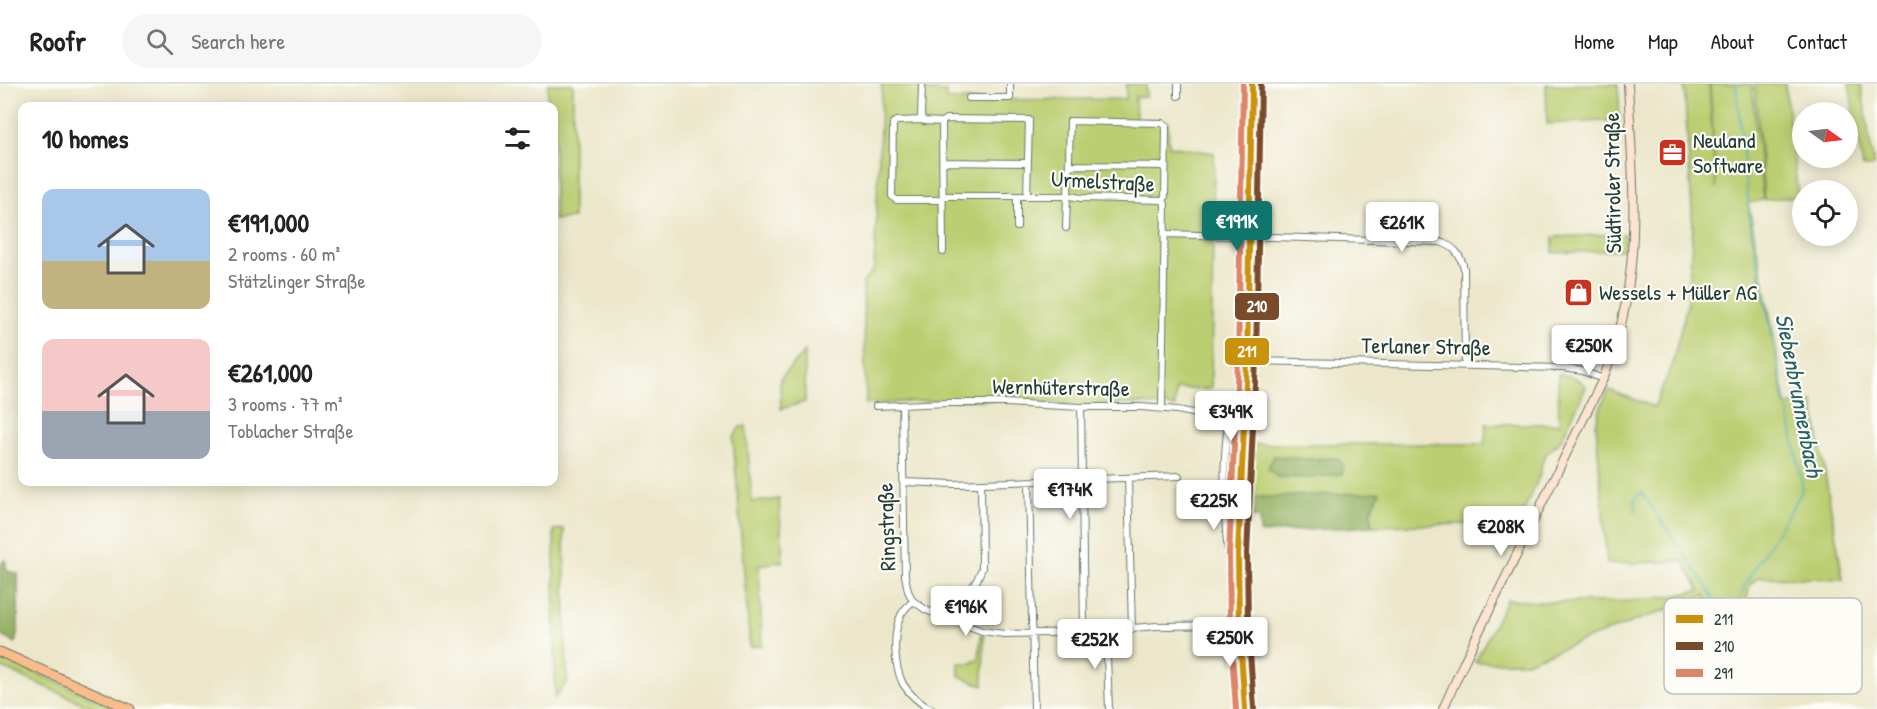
<!DOCTYPE html>
<meta charset="utf-8">
<style>
:root{--surface:#fff;--page:#f6f6f6;--text:#222;--muted:#767676;--line:#e0e0e0;--accent:#0f766e}
body{margin:0;font-family:"Patrick Hand",sans-serif;background:var(--page);color:var(--text);height:100vh;display:flex;flex-direction:column;font-size:22px;white-space:nowrap}
*{box-sizing:border-box;margin:0}
p{font-size:20px;color:var(--muted)}
.icon{flex:none;width:33px;height:33px;fill:none;stroke:currentColor;stroke-width:2;stroke-linecap:round;stroke-linejoin:round}
.map{position:relative;flex:1;overflow:hidden}
.drawer{position:absolute;left:18px;top:18px;width:540px;height:384px;display:flex;flex-direction:column;background:var(--surface);border-radius:12px;box-shadow:0 3px 15px #0003}
.drawer>*{flex:none}
.needle{width:39px;rotate:104deg}
.tools{position:absolute;left:1792px;top:18px;display:grid;gap:12px}
.tools a{display:grid;place-items:center;width:66px;height:66px;border-radius:50%;background:var(--surface);box-shadow:0 3px 15px #0003;font-size:30px}
.price{position:absolute;translate:-50% -51px;padding:0 14px;border-radius:6px;background:#fff;color:#222;font-size:20px;line-height:39px;filter:drop-shadow(0 2px 3px #0008)}
.price::after{content:'';position:absolute;left:50%;top:36px;width:18px;height:14px;margin-left:-9px;background:inherit;clip-path:polygon(0 0,100% 0,50% 100%)}
.price.active{background:var(--accent);color:#fff}
ul{padding:0;list-style:none}
li{display:flex;align-items:center;gap:18px;height:150px;padding:0 24px}
li span{display:grid;place-items:center;flex:none;width:168px;height:120px;border-radius:12px;color:#555}
li>.icon{margin-inline-start:auto}
span .icon{width:72px;height:72px;fill:#fffc;stroke-width:1}
li b{font-size:26px}
h2{display:flex;justify-content:space-between;align-items:center;height:72px;padding:0 24px;font-size:26px}
header{display:flex;align-items:center;gap:36px;box-sizing:border-box;height:84px;padding:0 30px;background:var(--surface);border-bottom:2px solid var(--line)}
header strong{font-size:28px}
nav{display:flex;gap:33px;margin-inline-start:auto;font-size:21px}
.search{width:420px;height:54px;background:var(--page);display:flex;align-items:center;gap:15px;box-sizing:border-box;padding:0 21px;border-radius:33px;color:var(--muted);font-size:22px}
.map>svg:first-child{display:block}
.green{fill:#bbce71;stroke:#6d8652;stroke-width:1.5}
.forest{fill:#94b163;stroke:#5a774c;stroke-width:1.5}
.lines{fill:none;stroke-linecap:round;stroke-linejoin:round}
.stream{stroke:#3aa9b9;stroke-width:1.5}
.street-casing{stroke:#677869;stroke-width:8}
.secondary-casing{stroke:#677869;stroke-width:10}
.primary-casing{stroke:#677869;stroke-width:11}
.street{stroke:#fff;stroke-width:6}
.secondary{stroke:#fde4d0;stroke-width:8}
.primary{stroke:#f9bc8a;stroke-width:9}
.bus-1-casing{stroke:#fdfcf7;stroke-width:10}
.bus-2-casing{stroke:#fdfcf7;stroke-width:10}
.bus-3-casing{stroke:#fdfcf7;stroke-width:10}
.bus-1{stroke:#cc910a;stroke-width:6}
.bus-2{stroke:#7a4b2a;stroke-width:6}
.bus-3{stroke:#dc8568;stroke-width:6}
.labels{text-anchor:middle;stroke-width:4.5;stroke-linejoin:round;paint-order:stroke}
.poi-label{font-size:22px;fill:#1f3d34;stroke:#fdfcf7;text-anchor:start}
.street-label{font-size:22px;fill:#1f3d34;stroke:#fdfcf7}
.water-label{font-size:24px;font-style:italic;fill:#286363;stroke:#fdfcf7}
.key{fill:#fdfcf7;stroke:#bac3bc;stroke-width:1.5}
.key-label{font-size:16px;fill:#1f3d34}
.line-badge{stroke:#fdfcf7;stroke-width:2}
.badge-label{font-size:16px;text-anchor:middle;font-weight:bold;fill:#fff}
</style>
<header>
<strong>Roofr</strong>
<div class="search"><svg class="icon" aria-label="search" viewBox="0 0 24 24"><circle cx="10" cy="10" r="6"/><path d="M15 15l6 6"/></svg>Search here</div>
<nav><a>Home</a><a>Map</a><a>About</a><a>Contact</a></nav>
</header>
<div class="map">
<svg width="1877" height="625" viewBox="0 0 1877 625">
<rect width="100%" height="100%" fill="#fdfcf7"/>
<filter id="ink" filterUnits="userSpaceOnUse"><feTurbulence type="fractalNoise" baseFrequency=".0167" numOctaves="2"/><feDisplacementMap in="SourceGraphic" scale="12" xChannelSelector="R" yChannelSelector="G"/><feConvolveMatrix kernelMatrix="1 2 1 2 8 2 1 2 1" color-interpolation-filters="sRGB"/></filter>
<filter id="wash" filterUnits="userSpaceOnUse"><feTurbulence type="fractalNoise" baseFrequency=".008" numOctaves="4" result="noise"/><feDisplacementMap in="SourceGraphic" scale="24" xChannelSelector="R" yChannelSelector="G"/><feGaussianBlur stdDeviation="1.35" result="paint"/><feColorMatrix in="noise" values="0 0 0 0 0 0 0 0 0 0 0 0 0 0 0 0 0 1.4 0 .05"/><feComposite in="paint" operator="in"/></filter>
<g filter="url(#wash)">
<rect width="100%" height="100%" fill="#ece7cb"/>
<!-- green -->
<path class="green" d="M 548,0 L 573,0 L 573,134 L 554,136 L 554,22 L 547,22 Z
M 882,0 L 926,1 L 926,7 L 946,8 L 946,16 L 1126,15 L 1126,0 L 1146,0 L 1146,13 L 1135,13 L 1136,36 L 1168,37 L 1169,62 L 1214,69 L 1211,305 L 1176,305 L 1175,323 L 1141,320 L 1081,321 L 995,316 L 949,316 L 866,320 L 863,199 L 874,185 Z
M 1546,0 L 1618,0 L 1620,36 L 1547,40 Z
M 1684,0 L 1709,0 L 1716,104 L 1710,0 L 1752,0 L 1763,116 L 1748,119 L 1768,220 L 1785,321 L 1813,318 L 1843,495 L 1759,493 L 1750,500 L 1742,537 L 1733,547 C 1714,549 1714,523 1705,511 L 1526,578 L 1475,578 L 1507,515 C 1530,519 1553,518 1576,518 C 1619,518 1659,517 1700,506 L 1683,477 L 1607,480 L 1596,340 L 1601,322 L 1609,306 L 1654,323 L 1671,284 L 1687,221 L 1693,144 Z
M 1755,0 L 1785,0 L 1798,112 L 1764,116 Z
M 1849,0 L 1861,0 L 1874,82 L 1863,84 Z
M 1625,150 L 1624,166 L 1553,169 L 1553,153 Z
M 805,267 L 805,318 L 781,325 L 780,295 Z
M 1558,290 C 1570,292 1579,293 1586,303 L 1561,356 L 1545,371 L 1542,378 L 1540,391 L 1518,439 L 1372,442 L 1371,427 L 1379,409 L 1249,414 L 1253,360 L 1485,360 L 1486,340 L 1559,340 Z
M 746,342 L 752,418 L 779,415 L 783,477 L 759,481 L 762,561 L 750,563 L 733,353 L 740,343 Z
M 564,445 L 567,598 L 555,614 L 554,446 Z
M 981,550 L 984,551 L 983,602 L 959,592 L 959,579 L 973,579 L 974,576 L 979,575 Z
M 0,573 L 118,625 L 96,625 L 0,583 Z"/>
<!-- forest -->
<path class="forest" d="M 1274,372 L 1308,375 L 1337,374 L 1343,380 L 1342,390 L 1312,394 L 1277,393 L 1268,384 Z
M 1380,408 L 1371,427 L 1372,442 L 1260,449 L 1259,433 L 1247,434 L 1249,414 Z
M 5,475 L 7,487 L 18,490 L 18,546 L 15,559 L 0,551 L 0,483 Z"/>
<g class="lines">
<!-- stream -->
<path class="stream" d="M 1636,430 L 1635,416 L 1638,410 L 1642,409 L 1708,504 C 1714,513 1719,533 1726,538 C 1740,536 1740,511 1745,500 L 1801,409 L 1802,400 L 1799,382 L 1751,147 L 1736,0"/>
</g>
</g>
<g filter="url(#ink)">
<g class="lines">
<defs>
<path id="street" d="M 922,0 L 921,33 L 924,37 L 942,38 L 946,35 L 1029,36 L 1027,112
M 1178,0 L 1178,12
M 969,14 L 1010,14 L 1010,0
M 922,36 L 897,37 L 893,39 L 892,112 L 896,116 L 942,116
M 942,38 L 943,168
M 943,78 L 1028,79
M 1069,81 L 1166,82
M 943,112 L 1070,112 L 1081,114 L 1163,116
M 1068,112 L 1070,37 L 1162,39 L 1166,42 L 1165,113 L 1163,116 L 1165,120 L 1162,324
M 1017,143 L 1017,112
M 1066,144 L 1067,112
M 1164,150 L 1440,158 C 1454,162 1460,170 1464,184 L 1465,281
M 1247,277 L 1563,284 L 1583,287 L 1603,295
M 876,322 L 948,319 L 1005,319 L 1081,323 L 1141,323 L 1177,326 L 1229,336 L 1244,336
M 902,322 L 905,492 L 908,507 L 913,517 L 926,526 L 982,547 L 1004,550 L 1084,548 L 1157,542 L 1239,541
M 1081,323 L 1084,548
M 1229,336 C 1222,372 1222,472 1237,505
M 1128,394 L 1132,545
M 903,398 L 955,400 L 1179,392
M 1029,398 L 1034,625
M 913,517 C 909,521 904,525 901,531 C 892,550 894,582 903,600 C 910,611 919,619 931,625
M 944,532 L 957,524 L 977,496 L 982,484 L 981,399
M 1106,547 L 1109,625
M 1245,625 L 1239,541 L 1238,470 L 1247,277 L 1252,0"/>
<path id="secondary" d="M 1443,625 L 1466,574 L 1602,297 C 1645,198 1633,104 1628,0"/>
<path id="primary" d="M 0,568 L 130,625"/>
</defs>
<!-- street casing -->
<use href="#street" class="street-casing"/>
<!-- secondary casing -->
<use href="#secondary" class="secondary-casing"/>
<!-- primary casing -->
<use href="#primary" class="primary-casing"/>
<!-- street -->
<use href="#street" class="street"/>
<!-- secondary -->
<use href="#secondary" class="secondary"/>
<!-- primary -->
<use href="#primary" class="primary"/>
<defs>
<path id="bus-1" d="M 1245,625 L 1239,541 L 1238,470 L 1247,277 L 1252,0"/>
<path id="bus-2" d="M 1254,624 L 1248,541 L 1247,470 L 1256,277 L 1261,0"/>
<path id="bus-3" d="M 1236,625 L 1230,542 L 1229,470 L 1238,277 L 1243,0"/>
</defs>
<!-- bus-1 casing -->
<use href="#bus-1" class="bus-1-casing"/>
<!-- bus-2 casing -->
<use href="#bus-2" class="bus-2-casing"/>
<!-- bus-3 casing -->
<use href="#bus-3" class="bus-3-casing"/>
<!-- bus-1 -->
<use href="#bus-1" class="bus-1"/>
<!-- bus-2 -->
<use href="#bus-2" class="bus-2"/>
<!-- bus-3 -->
<use href="#bus-3" class="bus-3"/>
</g>
</g>
<!-- icons -->
<defs>
<symbol id="office-square" viewBox="-11 -11 22 22"><rect x="-9" y="-9" width="18" height="18" rx="4" fill="#c8321e" stroke="#fdfcf7"/><path d="M-6-3h4V-5.5h4V-3h4V5H-6ZM-1-4.5V-3h2v-1.5ZM-6 0V1H6V0Z" fill="#fff"/></symbol>
<symbol id="shop-square" viewBox="-11 -11 22 22"><rect x="-9" y="-9" width="18" height="18" rx="4" fill="#c8321e" stroke="#fdfcf7"/><path d="M-5-2.5h2.3a2.7 3.5 0 0 1 5.4 0H5L5.5 6h-11ZM-1.5-2.5h3a1.5 2.3 0 0 0-3 0Z" fill="#fff"/></symbol>
</defs>
<g fill-rule="evenodd">
<use href="#office-square" x="1656" y="52" width="33" height="33"/>
<use href="#shop-square" x="1562" y="192" width="33" height="33"/>
</g>
<g class="labels">
<!-- poi labels -->
<g class="poi-label">
<text x="1693" y="64">Neuland<tspan x="1693" dy="25">Software</tspan></text>
<text x="1599" y="216">Wessels + Müller AG</text>
</g>
<!-- street labels -->
<g class="street-label">
<text transform="translate(1103 97) rotate(3)" y="8">Urmelstraße</text>
<text transform="translate(1612 99) rotate(-91)" y="8">Südtiroler Straße</text>
<text transform="translate(1426 262) rotate(1)" y="8">Terlaner Straße</text>
<text transform="translate(1061 303) rotate(1)" y="8">Wernhüterstraße</text>
<text transform="translate(886 443) rotate(-92)" y="8">Ringstraße</text>
</g>
<!-- water labels -->
<g class="water-label">
<text transform="translate(1799 311) rotate(79)" y="8">Siebenbrunnenbach</text>
</g>
</g>
<!-- legend -->
<rect x="1664" y="514" width="198" height="96" rx="9" class="key"/>
<rect x="1676" y="531" width="27" height="8" fill="#cc910a"/>
<rect x="1676" y="558" width="27" height="8" fill="#7a4b2a"/>
<rect x="1676" y="585" width="27" height="8" fill="#dc8568"/>
<g class="key-label">
<text x="1714" y="541">211</text>
<text x="1714" y="568">210</text>
<text x="1714" y="595">291</text>
</g>
<g class="line-badge">
<rect x="1234" y="208" width="46" height="29" rx="6" fill="#7a4b2a"/>
<rect x="1224" y="253" width="46" height="29" rx="6" fill="#cc910a"/>
</g>
<g class="badge-label">
<text x="1257" y="228">210</text>
<text x="1247" y="273">211</text>
</g>
</svg>
<div class="tools">
<a><svg class="needle" viewBox="-14 -14 28 28"><path d="M0-13l5 13h-10z" fill="#e53935"/><path d="M0 13l5-13h-10z" fill="#767676"/></svg></a>
<a><svg class="icon" aria-label="locate" viewBox="0 0 24 24"><circle cx="12" cy="12" r="6"/><path d="M12 2v4M12 18v4M2 12h4M18 12h4"/></svg></a>
</div>
<b class="price active" style="left:1237px;top:168px">€191K</b>
<b class="price" style="left:1402px;top:169px">€261K</b>
<b class="price" style="left:1589px;top:292px">€250K</b>
<b class="price" style="left:1231px;top:358px">€349K</b>
<b class="price" style="left:1070px;top:436px">€174K</b>
<b class="price" style="left:1214px;top:447px">€225K</b>
<b class="price" style="left:1501px;top:473px">€208K</b>
<b class="price" style="left:966px;top:553px">€196K</b>
<b class="price" style="left:1230px;top:584px">€250K</b>
<b class="price" style="left:1095px;top:586px">€252K</b>
<section class="drawer">
<h2>10 homes<svg class="icon" aria-label="filters" viewBox="0 0 24 24"><path d="M4 7h16M4 17h16"/><circle cx="9" cy="7" r="2"/><circle cx="15" cy="17" r="2"/></svg></h2>
<ul>
<li><span style="background:linear-gradient(#a9c7e8 60%,#c2b280 0)"><svg class="icon" aria-label="home" viewBox="0 0 24 24"><path d="M3 11l9-7 9 7M6 9v11h12V9"/></svg></span><div><b>€191,000</b><p>2 rooms · 60 m²</p><p>Stätzlinger Straße</p></div></li>
<li><span style="background:linear-gradient(#f6c9c9 60%,#9aa5b1 0)"><svg class="icon" aria-label="home" viewBox="0 0 24 24"><path d="M3 11l9-7 9 7M6 9v11h12V9"/></svg></span><div><b>€261,000</b><p>3 rooms · 77 m²</p><p>Toblacher Straße</p></div></li>
</ul>
</section>
</div>
